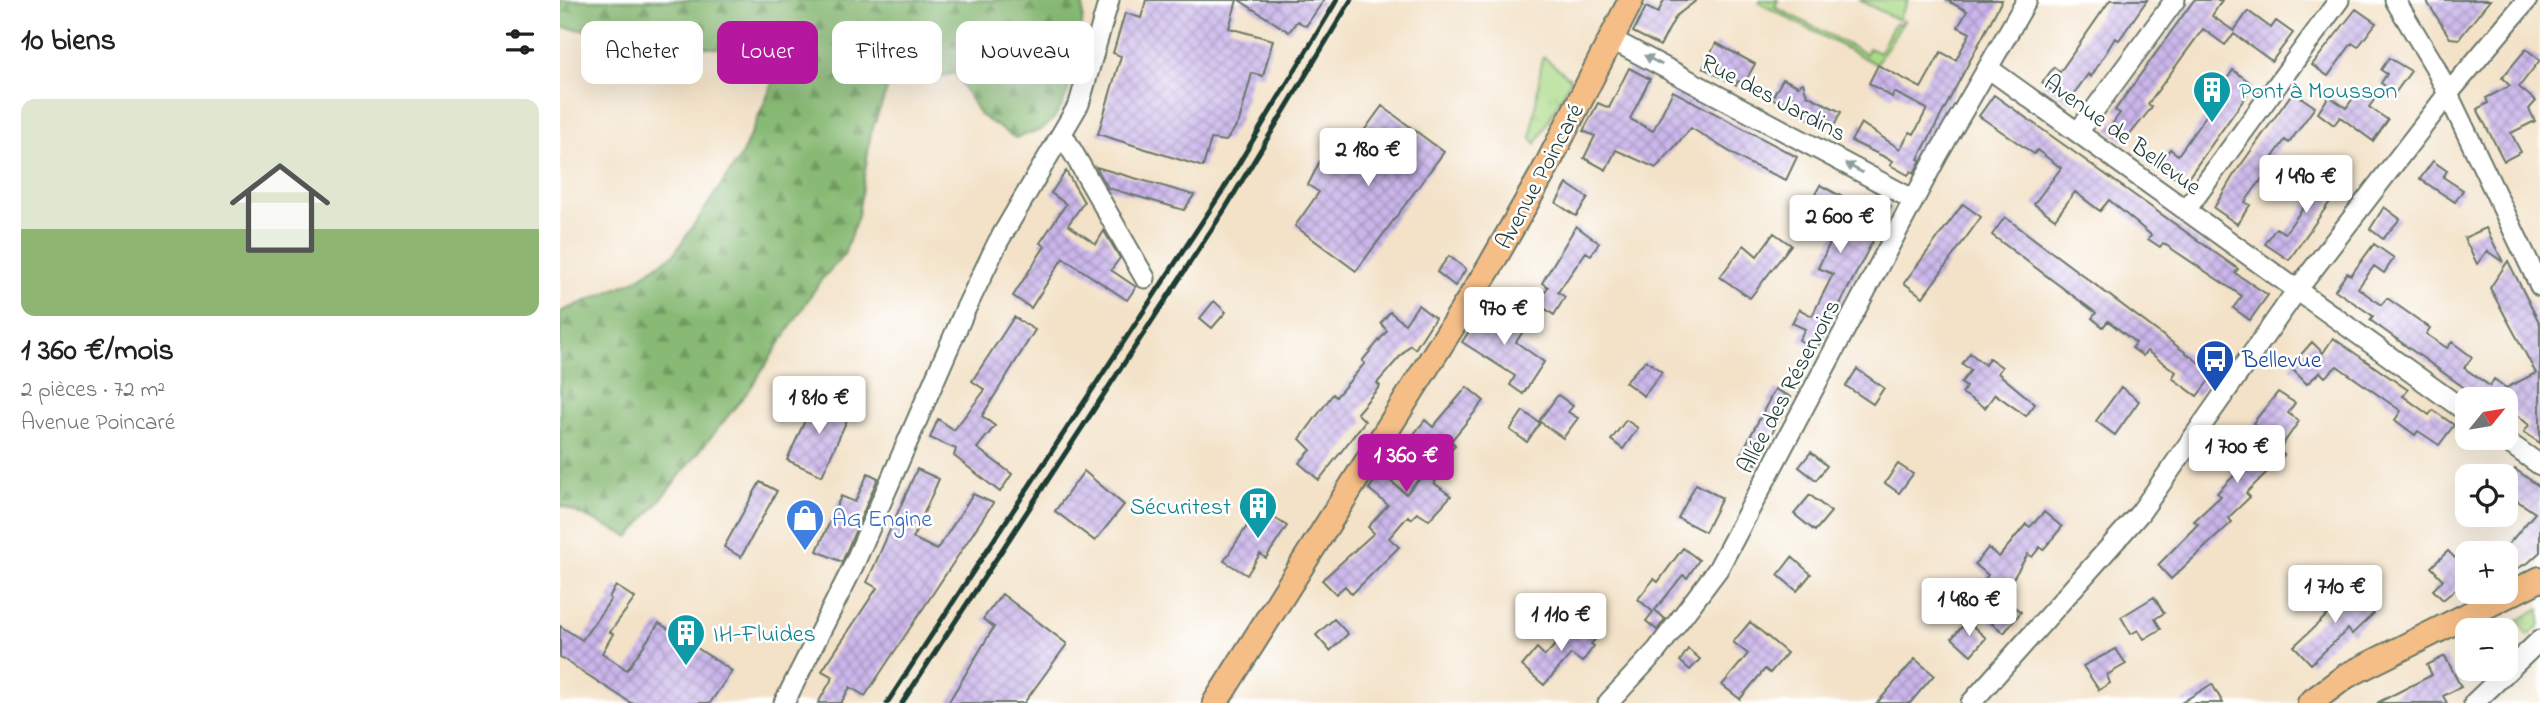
<!DOCTYPE html>
<html lang="fr">
<meta charset="utf-8">
<style>
:root{--surface:#fff;--page:#f6f6f6;--text:#202124;--muted:#757577;--accent:#b5179e}
body{margin:0;font-family:"Indie Flower",sans-serif;background:var(--page);color:var(--text);height:100vh;display:flex;flex-direction:column;font-size:26px;white-space:nowrap}
*{box-sizing:border-box;margin:0}
p{font-size:23px;color:var(--muted)}
.icon{flex:none;width:38px;height:38px;fill:none;stroke:currentColor;stroke-width:2;stroke-linecap:round;stroke-linejoin:round}
.map{position:relative;flex:1;overflow:hidden}
.details{display:flex;flex-direction:column;background:var(--surface);width:560px}
.details>*{flex:none}
.hud{position:absolute;left:21px;top:21px;width:665px;height:63px;display:flex;gap:14px}
.needle{width:46px;rotate:60deg}
.buttons{position:absolute;left:1895px;top:387px;display:grid;gap:14px}
.buttons a{display:grid;place-items:center;width:63px;height:63px;border-radius:14px;background:var(--surface);box-shadow:0 7px 28px #0002;font-size:35px}
.price{position:absolute;translate:-50% -60px;padding:0 16px;border-radius:7px;background:#fff;color:#222;font-size:23px;line-height:46px;filter:drop-shadow(0 2px 4px #0008)}
.price::after{content:'';position:absolute;left:50%;top:42px;width:21px;height:16px;margin-left:-10px;background:inherit;clip-path:polygon(0 0,100% 0,50% 100%)}
.price.selected{background:var(--accent);color:#fff}
ul{padding:0;list-style:none}
li{display:grid;align-content:center;gap:14px;height:371px;padding:0 21px}
li span{display:grid;place-items:center;height:217px;border-radius:14px;color:#555}
li>.icon{margin-inline-start:auto}
span .icon{width:126px;height:126px;fill:#fffc;stroke-width:1}
li b{font-size:30px}
h2{display:flex;justify-content:space-between;align-items:center;height:84px;padding:0 21px;font-size:30px}
.chip{padding:0 24px;border-radius:14px;background:var(--surface);box-shadow:0 7px 28px #0002;font-size:24px;line-height:63px}
.chip.selected{background:var(--accent);color:#fff}
main{display:flex;flex:1;min-height:0}
.map>svg:first-child{display:block}
.grass{fill:url(#grass-tufts);stroke:#658c5e;stroke-width:2}
.forest{fill:url(#forest-firs);stroke:#547c54;stroke-width:2}
.building{fill:url(#building-cross-hatch)}
.lines{fill:none;stroke-linecap:round;stroke-linejoin:round}
.minor-casing{stroke:#697768;stroke-width:23}
.major-casing{stroke:#697768;stroke-width:28}
.minor{stroke:#fff;stroke-width:19}
.major{stroke:#f6be87;stroke-width:24}
.rail{stroke:#1f3d34;stroke-width:5}
.oneway{fill:#8f9e9a}
.labels{text-anchor:middle;stroke-width:5;stroke-linejoin:round;paint-order:stroke}
.culture-label{font-size:24px;fill:#0d838f;stroke:#fff;text-anchor:start}
.street-label{font-size:24px;fill:#1f3d34;stroke:#fff}
.transit-label{font-size:24px;fill:#164399;stroke:#fff;text-anchor:start}
.shop-label{font-size:24px;fill:#366cbe;stroke:#fff;text-anchor:start}
</style>
<main>
<section class="details">
<h2>10 biens<svg class="icon" aria-label="filters" viewBox="0 0 24 24"><path d="M4 7h16M4 17h16"/><circle cx="9" cy="7" r="2"/><circle cx="15" cy="17" r="2"/></svg></h2>
<ul>
<li><span style="background:linear-gradient(#dfe7d0 60%,#8fb573 0)"><svg class="icon" aria-label="home" viewBox="0 0 24 24"><path d="M3 11l9-7 9 7M6 9v11h12V9"/></svg></span><div><b>1 360 €/mois</b><p>2 pièces · 72 m²</p><p>Avenue Poincaré</p></div></li>
</ul>
</section>
<div class="map">
<svg width="1980" height="703" viewBox="0 0 1980 703">
<defs>
<pattern id="grass-tufts" width="24" height="20" patternUnits="userSpaceOnUse" patternTransform="scale(1.75)"><rect width="24" height="20" fill="#abda88"/><path d="M3 7l-1-3M5 7V3M7 7l1-3M15 17l-1-3M17 17v-4M19 17l1-3" fill="none" stroke="#93bc76"/></pattern>
<pattern id="forest-firs" width="22" height="20" patternUnits="userSpaceOnUse" patternTransform="scale(1.75)"><rect width="22" height="20" fill="#88ba74"/><path d="M5 1l3.5 6h-7zM16 11l3.5 6h-7z" fill="#6f9860"/></pattern>
<pattern id="building-cross-hatch" width="8" height="8" patternUnits="userSpaceOnUse" patternTransform="scale(1.75)"><rect width="8" height="8" fill="#cbb6eb"/><path d="M0 0l8 8M0 8l8-8" fill="none" stroke="#a495bf"/></pattern>
</defs>
<rect width="100%" height="100%" fill="#fff"/>
<filter id="ink" filterUnits="userSpaceOnUse"><feTurbulence type="fractalNoise" baseFrequency=".0143" numOctaves="2"/><feDisplacementMap in="SourceGraphic" scale="14" xChannelSelector="R" yChannelSelector="G"/><feConvolveMatrix kernelMatrix="1 2 1 2 8 2 1 2 1" color-interpolation-filters="sRGB"/></filter>
<filter id="wash" filterUnits="userSpaceOnUse"><feTurbulence type="fractalNoise" baseFrequency=".00686" numOctaves="4" result="noise"/><feDisplacementMap in="SourceGraphic" scale="28" xChannelSelector="R" yChannelSelector="G"/><feGaussianBlur stdDeviation="1.57" result="paint"/><feColorMatrix in="noise" values="0 0 0 0 0 0 0 0 0 0 0 0 0 0 0 0 0 1.4 0 .05"/><feComposite in="paint" operator="in"/></filter>
<g filter="url(#wash)">
<rect width="100%" height="100%" fill="#f3e2c8"/>
<!-- grass -->
<path class="grass" d="M 1201,0 L 1218,0 L 1215,7 L 1306,54 L 1309,48 L 1319,53 L 1335,23 L 1339,25 L 1342,20 L 1344,21 L 1316,64 L 1199,3 Z
M 1299,0 L 1348,0 L 1338,20 Z
M 984,57 L 1011,79 L 976,144 L 971,138 L 982,59 Z
M 1980,609 L 1980,625 L 1967,636 L 1958,620 Z"/>
<!-- forest -->
<path class="forest" d="M 0,0 L 523,0 C 524,31 512,113 482,129 C 474,133 464,135 455,138 L 420,115 L 395,73 L 328,87 L 311,133 L 298,215 L 284,255 L 261,280 L 190,389 L 70,537 L 0,505 L 0,312 L 74,281 L 114,254 L 181,156 L 211,88 L 216,62 L 167,50 L 0,27 Z"/>
<g id="blocks">
<!-- building -->
<path class="building" d="M 586,0 L 677,0 L 669,28 L 713,40 L 703,76 L 692,73 L 679,122 L 666,141 L 651,139 L 643,167 L 538,134 L 561,56 L 553,53 L 565,13 L 581,18 Z
M 679,0 L 764,0 L 746,26 L 737,21 L 729,32 Z
M 1104,0 L 1137,0 L 1116,16 L 1100,46 L 1073,32 L 1086,7 L 1098,13 Z
M 1386,0 L 1442,0 L 1358,159 L 1361,160 L 1354,173 L 1351,171 L 1348,175 L 1330,165 L 1333,161 L 1291,141 L 1301,123 L 1340,149 L 1350,132 L 1354,134 L 1367,109 L 1334,92 L 1332,97 L 1309,83 L 1318,65 L 1361,88 L 1381,52 L 1396,60 L 1410,33 L 1398,27 L 1407,11 Z
M 1550,0 L 1587,0 L 1559,40 L 1555,38 L 1531,77 L 1528,74 L 1508,102 L 1482,83 L 1494,67 L 1500,72 Z
M 1634,0 L 1662,0 L 1652,16 L 1674,31 L 1688,11 L 1711,28 L 1716,21 L 1733,33 L 1712,61 L 1674,34 L 1665,45 L 1643,29 L 1588,104 L 1592,107 L 1564,142 L 1548,130 L 1560,113 L 1555,110 Z
M 1866,0 L 1930,0 L 1899,39 L 1890,38 Z
M 1796,9 L 1816,23 L 1798,47 L 1792,43 L 1768,76 L 1752,65 Z
M 1156,43 L 1195,64 L 1184,84 L 1178,81 L 1176,85 L 1143,68 Z
M 1966,49 L 1980,60 L 1959,87 L 1976,101 L 1969,109 L 1975,121 L 1951,133 L 1961,152 L 1944,161 L 1917,109 L 1928,103 L 1926,98 L 1950,86 L 1942,78 Z
M 1829,58 L 1851,71 L 1835,93 L 1821,83 L 1827,74 L 1821,70 Z
M 1069,68 L 1090,79 L 1070,119 L 1093,131 L 1113,91 L 1237,157 L 1226,180 L 1188,163 L 1131,128 L 1096,168 L 1056,150 L 1046,170 L 1024,158 L 1035,136 L 1023,131 L 1038,103 L 1049,108 Z
M 1673,70 L 1691,83 L 1684,93 L 1687,95 L 1625,182 L 1615,175 L 1613,177 L 1598,166 L 1610,149 L 1618,155 L 1657,100 L 1655,97 Z
M 1223,79 L 1238,86 L 1243,83 L 1247,95 L 1281,112 L 1275,124 L 1268,120 L 1264,127 L 1212,98 Z
M 1799,90 L 1814,100 L 1809,107 L 1828,120 L 1813,141 L 1780,117 L 1774,125 L 1758,113 L 1769,96 L 1786,108 Z
M 1733,92 L 1755,107 L 1729,143 L 1725,140 L 1703,171 L 1706,173 L 1685,202 L 1690,205 L 1677,224 L 1654,208 L 1673,176 Z
M 1434,95 L 1678,269 L 1675,273 L 1708,295 L 1690,320 L 1673,308 L 1682,296 L 1603,243 L 1600,247 L 1588,239 L 1591,235 L 1549,200 L 1540,211 L 1515,192 L 1495,219 L 1474,204 L 1501,168 L 1477,150 L 1474,154 L 1419,116 Z
M 822,106 L 884,152 L 796,271 L 735,226 L 759,192 L 748,185 L 760,161 L 774,172 Z
M 1873,161 L 1887,171 L 1883,177 L 1903,190 L 1895,202 L 1860,179 Z
M 536,167 L 634,195 L 624,210 L 548,188 Z
M 1762,167 L 1784,182 L 1729,260 L 1705,244 L 1716,228 L 1725,233 L 1749,200 L 1753,192 L 1747,188 Z
M 506,171 L 524,202 L 508,225 L 536,244 L 544,231 L 560,258 L 551,270 L 576,287 L 567,300 L 503,258 L 471,308 L 453,296 L 485,246 L 480,243 L 506,204 L 491,193 Z
M 1007,184 L 1028,198 L 1016,216 L 996,203 Z
M 1260,185 L 1306,210 L 1313,197 L 1331,206 L 1256,350 L 1239,340 L 1245,329 L 1232,323 L 1239,309 L 1252,316 L 1273,274 L 1258,268 L 1277,228 L 1246,212 Z
M 1403,204 L 1421,217 L 1363,297 L 1344,283 Z
M 1824,207 L 1840,219 L 1823,239 L 1810,229 Z
M 1445,217 L 1654,374 L 1637,396 L 1612,378 L 1616,372 L 1587,351 L 1583,356 L 1572,348 L 1576,343 L 1548,321 L 1543,327 L 1532,318 L 1536,313 L 1432,235 Z
M 1016,226 L 1039,243 L 1031,255 L 1026,252 L 998,292 L 1005,297 L 994,315 L 977,303 L 988,287 L 982,283 Z
M 1926,228 L 1943,262 L 1927,251 L 1917,264 L 1904,238 Z
M 1214,233 L 1231,245 L 1190,298 L 1160,277 L 1184,245 L 1197,256 Z
M 1814,244 L 1834,258 L 1824,273 L 1814,266 L 1798,288 L 1821,305 L 1827,298 L 1870,328 L 1866,334 L 1887,348 L 1892,342 L 1912,357 L 1904,368 L 1930,386 L 1934,379 L 1946,388 L 1976,373 L 1930,288 L 1948,261 L 1980,324 L 1980,443 L 1964,432 L 1969,425 L 1946,406 L 1946,399 L 1920,399 L 1810,320 L 1813,316 L 1775,290 L 1787,273 L 1791,275 Z
M 889,256 L 906,269 L 895,286 L 877,272 Z
M 654,301 L 666,312 L 652,328 L 640,318 Z
M 858,305 L 875,318 L 855,349 L 850,345 L 817,383 L 820,386 L 797,413 L 805,421 L 759,480 L 739,463 L 751,450 L 740,439 L 773,394 L 776,397 L 805,363 L 802,361 L 827,331 L 821,323 L 830,312 L 845,324 Z
M 936,306 L 966,327 L 956,342 L 984,362 L 963,394 L 950,385 L 955,376 L 902,342 L 919,316 L 926,321 Z
M 454,317 L 475,330 L 422,416 L 435,426 L 417,448 L 452,474 L 440,492 L 394,456 L 396,449 L 370,438 L 378,419 L 394,430 L 425,390 L 412,381 Z
M 1773,338 L 1848,390 L 1843,396 L 1869,415 L 1873,410 L 1894,425 L 1879,445 L 1858,431 L 1855,435 L 1835,420 L 1841,411 L 1777,366 L 1765,377 L 1760,372 L 1747,384 L 1730,367 L 1752,342 L 1763,353 Z
M 1410,353 L 1425,365 L 1429,358 L 1442,367 L 1438,373 L 1475,404 L 1466,416 L 1435,394 L 1425,408 L 1402,393 L 1406,387 L 1401,383 L 1411,370 L 1402,364 Z
M 1086,360 L 1102,372 L 1084,396 L 1065,382 Z
M 1297,369 L 1324,388 L 1313,404 L 1286,386 Z
M 907,387 L 924,401 L 891,441 L 895,445 L 876,469 L 881,474 L 874,483 L 891,496 L 869,520 L 857,513 L 851,519 L 848,516 L 829,538 L 839,547 L 792,594 L 785,586 L 776,594 L 762,580 L 814,533 L 808,527 L 828,505 L 809,489 L 820,472 L 846,494 L 864,474 L 839,453 L 865,420 L 873,427 Z
M 1561,387 L 1579,401 L 1555,435 L 1536,421 Z
M 1215,389 L 1231,397 L 1196,464 L 1181,454 Z
M 1718,392 L 1735,403 L 1728,413 L 1739,421 L 1719,450 L 1724,455 L 1686,493 L 1690,497 L 1668,518 L 1672,522 L 1611,579 L 1598,565 L 1638,524 L 1634,521 L 1661,496 L 1657,493 L 1687,462 L 1684,459 L 1707,437 L 1693,423 Z
M 998,395 L 1013,406 L 1008,412 L 1018,418 L 1003,438 L 979,421 Z
M 256,396 L 291,411 L 262,476 L 227,460 Z
M 963,411 L 980,423 L 967,442 L 950,430 Z
M 1066,420 L 1078,428 L 1063,449 L 1051,440 Z
M 1251,452 L 1267,466 L 1256,480 L 1239,467 Z
M 1338,464 L 1353,474 L 1339,493 L 1325,483 Z
M 357,469 L 379,479 L 353,538 L 377,550 L 413,494 L 433,503 L 305,696 L 290,687 L 281,703 L 258,703 L 273,677 L 262,671 L 317,588 L 307,582 Z
M 1955,469 L 1980,487 L 1980,552 L 1968,563 L 1946,574 L 1946,547 L 1975,513 L 1946,493 L 1946,482 Z
M 524,471 L 564,505 L 535,541 L 495,511 Z
M 308,473 L 318,478 L 282,562 L 257,551 L 281,496 L 295,502 Z
M 200,482 L 217,491 L 181,557 L 164,547 Z
M 1136,484 L 1162,498 L 1145,532 L 1118,518 Z
M 1250,495 L 1271,512 L 1255,531 L 1234,514 Z
M 699,508 L 727,526 L 706,558 L 700,554 L 687,575 L 664,561 Z
M 1484,512 L 1502,527 L 1483,550 L 1480,547 L 1472,557 L 1468,554 L 1443,595 L 1424,580 L 1428,575 L 1415,564 L 1428,548 L 1439,557 L 1466,524 L 1470,527 Z
M 1908,546 L 1908,579 L 1883,600 L 1873,590 L 1883,580 L 1871,567 L 1888,551 L 1895,558 Z
M 1123,548 L 1139,560 L 1127,578 L 1123,575 L 1095,610 L 1105,619 L 1097,630 L 1086,621 L 1093,612 L 1078,599 L 1094,579 L 1098,582 Z
M 1232,557 L 1251,574 L 1237,591 L 1218,575 Z
M 56,586 L 75,598 L 50,632 L 53,634 L 42,653 L 67,670 L 99,623 L 172,671 L 150,703 L 71,703 L 0,657 L 0,626 L 22,640 L 51,599 L 49,597 Z
M 1788,586 L 1814,613 L 1792,634 L 1788,629 L 1751,664 L 1734,646 L 1779,604 L 1774,599 Z
M 442,594 L 507,644 L 464,703 L 388,703 L 434,627 L 423,619 Z
M 1594,597 L 1604,613 L 1595,619 L 1601,629 L 1584,639 L 1578,630 L 1571,634 L 1561,617 Z
M 1445,600 L 1461,612 L 1444,633 L 1428,620 Z
M 774,619 L 788,634 L 770,651 L 756,635 Z
M 1017,621 L 1037,637 L 1031,644 L 1034,646 L 1022,662 L 1011,654 L 984,685 L 962,666 L 977,648 L 985,656 Z
M 1407,621 L 1426,638 L 1411,655 L 1392,638 Z
M 1190,622 L 1227,653 L 1210,673 L 1205,669 L 1180,699 L 1162,685 L 1188,654 L 1173,642 Z
M 1128,649 L 1140,659 L 1130,670 L 1120,661 Z
M 1556,649 L 1566,664 L 1547,675 L 1550,683 L 1539,690 L 1523,666 Z
M 1885,656 L 1901,687 L 1883,696 L 1887,703 L 1817,703 L 1872,675 L 1867,665 Z
M 1355,659 L 1374,675 L 1350,703 L 1317,703 Z
M 1652,684 L 1663,703 L 1621,703 Z"/>
</g>
</g>
<g filter="url(#ink)">
<use href="#blocks" fill-opacity="0" stroke="#697768" stroke-width="2"/>
<g class="lines">
<defs>
<path id="minor" d="M 1835,0 L 1874,65 L 1980,286
M 1051,39 L 1354,200
M 1428,68 L 1908,413
M 1518,132 L 1615,0
M 503,135 L 585,278
M 1626,210 L 1779,0
M 1942,438 L 1980,465
M 224,703 L 291,571 L 406,308 L 438,242 L 519,104 L 549,0
M 1048,703 L 1097,650 L 1158,569 L 1377,156 L 1467,0
M 1411,703 L 1580,513 L 1737,290 L 1887,95 L 1967,0
M 1914,703 L 1980,640"/>
<path id="major" d="M 655,703 L 929,268 L 983,173 L 1071,0
M 1750,703 L 1786,676 L 1980,579"/>
</defs>
<!-- minor casing -->
<use href="#minor" class="minor-casing"/>
<!-- major casing -->
<use href="#major" class="major-casing"/>
<!-- minor -->
<use href="#minor" class="minor"/>
<!-- major -->
<use href="#major" class="major"/>
<!-- rail -->
<path class="rail" d="M 327,703 L 663,190 L 777,0
M 342,703 L 665,209 L 791,0"/>
</g>
<!-- one-way arrows -->
<defs><path id="oneway-solid" d="M-6-.8H1V-3.2L6.5 0L1 3.2V.8H-6Z" transform="scale(1.75)"/></defs>
<g class="oneway">
<use href="#oneway-solid" transform="translate(1093 60) rotate(-152)"/>
<use href="#oneway-solid" transform="translate(1294 168) rotate(-152)"/>
</g>
</g>
<!-- icons -->
<defs>
<symbol id="building-pin" viewBox="-11 -11 22 30"><path d="M0 17L-7.5 6A9.5 9.5 0 1 1 7.5 6Z" fill="#0f9aa8" stroke="#fff"/><path d="M-4-6H4V6H1V3H-1V6H-4ZM-2.5-4.3h1.7v1.8h-1.7ZM.8-4.3h1.7v1.8H.8ZM-2.5-1h1.7V.8h-1.7ZM.8-1h1.7V.8H.8Z" fill="#fff"/></symbol>
<symbol id="bus-pin" viewBox="-11 -11 22 30"><path d="M0 17L-7.5 6A9.5 9.5 0 1 1 7.5 6Z" fill="#1a4fb4" stroke="#fff"/><path d="M-5-6H5V4H4V6H2V4H-2V6H-4V4H-5ZM-3.5-4V0h7V-4ZM-3.5 1.2v1.5H-2V1.2ZM2 1.2v1.5H3.5V1.2Z" fill="#fff"/></symbol>
<symbol id="shop-pin" viewBox="-11 -11 22 30"><path d="M0 17L-7.5 6A9.5 9.5 0 1 1 7.5 6Z" fill="#3f7fe0" stroke="#fff"/><path d="M-5-2.5h2.3a2.7 3.5 0 0 1 5.4 0H5L5.5 6h-11ZM-1.5-2.5h3a1.5 2.3 0 0 0-3 0Z" fill="#fff"/></symbol>
</defs>
<g fill-rule="evenodd">
<use href="#building-pin" x="1630" y="68" width="44" height="60"/>
<use href="#bus-pin" x="1633" y="337" width="44" height="60"/>
<use href="#building-pin" x="676" y="484" width="44" height="60"/>
<use href="#shop-pin" x="223" y="496" width="44" height="60"/>
<use href="#building-pin" x="104" y="611" width="44" height="60"/>
</g>
<g class="labels">
<!-- culture labels -->
<g class="culture-label">
<text x="1679" y="98">Pont à Mousson</text>
<text x="671" y="514" text-anchor="end">Sécuritest</text>
<text x="153" y="641">IH-Fluides</text>
</g>
<!-- street labels -->
<g class="street-label">
<text transform="translate(1214 97) rotate(28)" y="8">Rue des Jardins</text>
<text transform="translate(1563 134) rotate(36)" y="8">Avenue de Bellevue</text>
<text transform="translate(979 176) rotate(-62)" y="8">Avenue Poincaré</text>
<text transform="translate(1228 386) rotate(-62)" y="8">Allée des Réservoirs</text>
</g>
<!-- transit labels -->
<g class="transit-label">
<text x="1682" y="367">Bellevue</text>
</g>
<!-- shop labels -->
<g class="shop-label">
<text x="272" y="526">AG Engine</text>
</g>
</g>
</svg>
<div class="buttons">
<a><svg class="needle" viewBox="-14 -14 28 28"><path d="M0-13l5 13h-10z" fill="#e53935"/><path d="M0 13l5-13h-10z" fill="#757577"/></svg></a>
<a><svg class="icon" aria-label="locate" viewBox="0 0 24 24"><circle cx="12" cy="12" r="6"/><path d="M12 2v4M12 18v4M2 12h4M18 12h4"/></svg></a>
<a>+</a>
<a>−</a>
</div>
<b class="price" style="left:808px;top:188px">2 180 €</b>
<b class="price" style="left:1746px;top:215px">1 490 €</b>
<b class="price" style="left:1280px;top:255px">2 600 €</b>
<b class="price" style="left:944px;top:347px">970 €</b>
<b class="price" style="left:259px;top:436px">1 810 €</b>
<b class="price" style="left:1677px;top:485px">1 700 €</b>
<b class="price selected" style="left:846px;top:494px">1 360 €</b>
<b class="price" style="left:1775px;top:625px">1 710 €</b>
<b class="price" style="left:1409px;top:638px">1 480 €</b>
<b class="price" style="left:1001px;top:653px">1 110 €</b>
<div class="hud">
<a class="chip">Acheter</a>
<a class="chip selected">Louer</a>
<a class="chip">Filtres</a>
<a class="chip">Nouveau</a>
</div>
</div>
</main>
